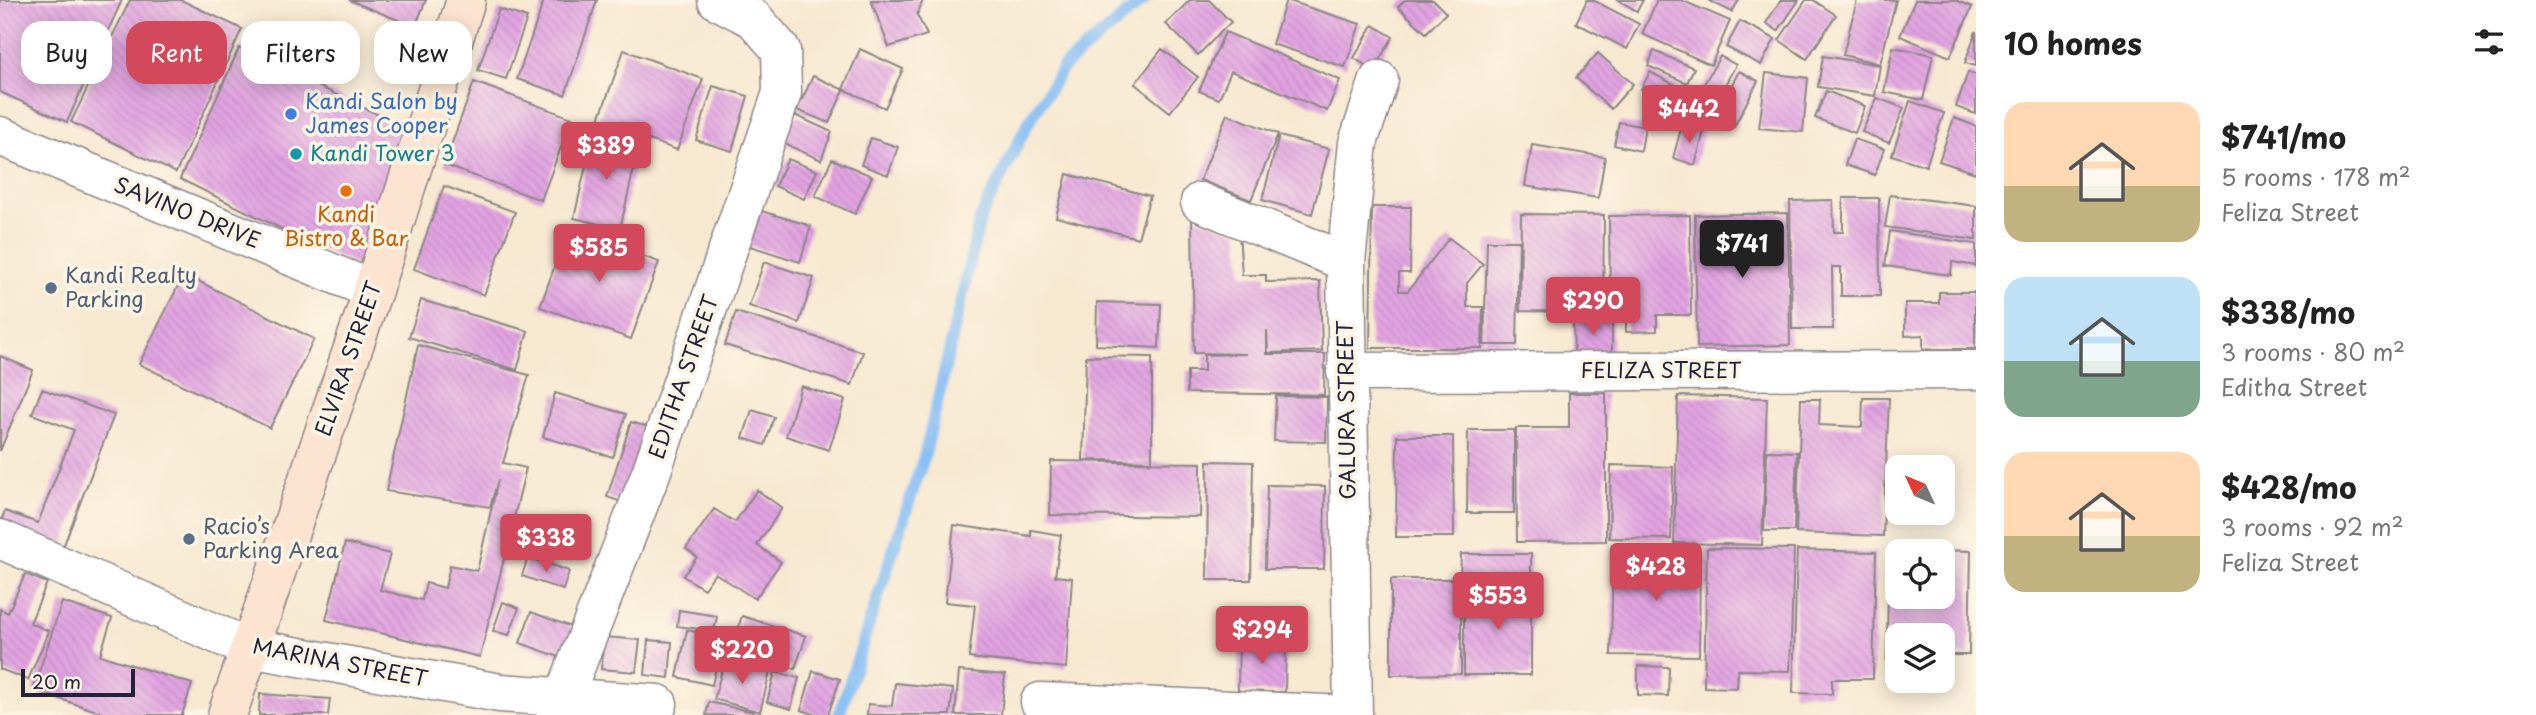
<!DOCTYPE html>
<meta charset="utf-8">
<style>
:root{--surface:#fff;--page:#f2f2f2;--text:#222;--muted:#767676;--accent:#d1495b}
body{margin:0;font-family:"Playpen Sans",sans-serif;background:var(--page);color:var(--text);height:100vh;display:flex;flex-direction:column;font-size:26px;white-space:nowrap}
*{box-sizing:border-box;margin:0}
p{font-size:23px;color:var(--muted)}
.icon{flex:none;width:38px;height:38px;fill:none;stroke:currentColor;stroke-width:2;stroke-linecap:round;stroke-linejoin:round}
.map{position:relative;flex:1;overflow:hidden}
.sheet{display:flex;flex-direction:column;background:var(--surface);width:560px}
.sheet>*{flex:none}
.hud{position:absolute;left:21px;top:21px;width:665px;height:63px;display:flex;gap:14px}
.needle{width:46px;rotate:314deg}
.buttons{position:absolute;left:1885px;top:455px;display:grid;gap:14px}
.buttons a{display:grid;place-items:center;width:70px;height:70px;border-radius:14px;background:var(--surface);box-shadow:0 4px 18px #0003;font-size:35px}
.scale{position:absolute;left:21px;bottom:18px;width:114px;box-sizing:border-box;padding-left:7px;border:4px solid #22223b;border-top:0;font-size:19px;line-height:24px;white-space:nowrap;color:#22223b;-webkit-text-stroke:5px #fcf5e5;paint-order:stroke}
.price{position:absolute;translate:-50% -60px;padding:0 16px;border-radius:7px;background:var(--accent);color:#fff;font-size:23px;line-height:46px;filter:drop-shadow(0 2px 4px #0008)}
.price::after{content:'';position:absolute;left:50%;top:42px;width:21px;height:16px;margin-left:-10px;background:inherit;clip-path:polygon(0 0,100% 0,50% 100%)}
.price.selected{background:#222;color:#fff}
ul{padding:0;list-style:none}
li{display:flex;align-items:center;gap:21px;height:175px;padding:0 28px}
li span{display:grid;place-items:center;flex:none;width:196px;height:140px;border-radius:21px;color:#555}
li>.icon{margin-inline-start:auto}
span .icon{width:84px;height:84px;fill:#fffc;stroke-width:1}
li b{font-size:30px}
h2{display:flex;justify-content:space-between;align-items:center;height:84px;padding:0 28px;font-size:30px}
.tag{padding:0 24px;border-radius:21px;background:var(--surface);box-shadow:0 4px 18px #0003;font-size:24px;line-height:63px}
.tag.selected{background:var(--accent);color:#fff}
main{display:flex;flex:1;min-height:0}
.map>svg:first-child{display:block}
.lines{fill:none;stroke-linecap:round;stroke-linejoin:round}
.stream{stroke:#83bdf4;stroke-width:12}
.building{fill:url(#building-back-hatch)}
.street-casing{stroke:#8c8586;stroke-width:41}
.secondary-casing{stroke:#8c8586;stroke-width:41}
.street{stroke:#fff;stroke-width:38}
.secondary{stroke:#fde4d1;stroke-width:38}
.shop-dot{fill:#3f7fe0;stroke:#fcf5e5;stroke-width:2.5}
.culture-dot{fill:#0f9aa8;stroke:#fcf5e5;stroke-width:2.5}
.food-dot{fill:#e8710a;stroke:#fcf5e5;stroke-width:2.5}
.service-dot{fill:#5c6f8a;stroke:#fcf5e5;stroke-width:2.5}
.labels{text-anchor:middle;stroke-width:7;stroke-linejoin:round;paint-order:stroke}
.shop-label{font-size:21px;fill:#366cbe;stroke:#fcf5e5;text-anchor:start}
.culture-label{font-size:21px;fill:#0d838f;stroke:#fcf5e5;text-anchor:start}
.street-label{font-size:21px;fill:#22223b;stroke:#fcf5e5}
.food-label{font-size:21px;fill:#c56008;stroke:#fcf5e5}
.service-label{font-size:21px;fill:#4e5e75;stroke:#fcf5e5;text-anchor:start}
</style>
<main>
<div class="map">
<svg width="1976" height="715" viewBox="0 0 1976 715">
<defs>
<pattern id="building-back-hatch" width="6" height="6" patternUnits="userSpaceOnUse" patternTransform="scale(1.75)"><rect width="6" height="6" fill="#e1a3e1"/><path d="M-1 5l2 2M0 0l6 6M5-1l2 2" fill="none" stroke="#c18cc2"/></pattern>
</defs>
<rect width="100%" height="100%" fill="#fcf5e5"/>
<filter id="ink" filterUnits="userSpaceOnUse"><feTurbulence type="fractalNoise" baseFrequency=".0143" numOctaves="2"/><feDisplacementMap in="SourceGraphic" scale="14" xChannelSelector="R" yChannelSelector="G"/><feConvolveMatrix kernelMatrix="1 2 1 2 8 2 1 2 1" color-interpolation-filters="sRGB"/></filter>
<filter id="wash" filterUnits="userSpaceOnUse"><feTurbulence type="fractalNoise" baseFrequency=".00686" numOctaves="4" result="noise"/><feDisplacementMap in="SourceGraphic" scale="28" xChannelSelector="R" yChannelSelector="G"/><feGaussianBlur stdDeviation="1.57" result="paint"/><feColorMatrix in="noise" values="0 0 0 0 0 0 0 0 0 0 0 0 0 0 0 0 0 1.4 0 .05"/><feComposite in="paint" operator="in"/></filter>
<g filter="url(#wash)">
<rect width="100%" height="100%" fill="#f7e8d0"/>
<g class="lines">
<!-- stream -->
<path class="stream" d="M 839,715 L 925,454 L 980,219 L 1027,125 L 1064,66 L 1144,0"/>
</g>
<g id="blocks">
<!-- building -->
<path class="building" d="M 0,0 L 122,0 L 67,122 L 0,92 Z
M 130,0 L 181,0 L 242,29 L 176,173 L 71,122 Z
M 349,0 L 426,0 L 415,27 Z
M 544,0 L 597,0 L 565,95 L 517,79 Z
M 871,0 L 923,0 L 917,15 L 927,35 L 889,47 Z
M 1190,0 L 1209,0 L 1231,22 L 1198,55 L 1166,24 Z
M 1286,0 L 1360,24 L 1345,67 L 1272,44 Z
M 1405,0 L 1433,0 L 1446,13 L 1426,33 L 1398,7 Z
M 1587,0 L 1593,0 L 1639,24 L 1627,49 L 1576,23 Z
M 1618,0 L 1643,0 L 1637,11 Z
M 1657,0 L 1681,0 L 1730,21 L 1711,65 L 1642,34 Z
M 1708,0 L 1739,0 L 1732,12 Z
M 1781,0 L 1799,0 L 1778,31 L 1766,23 Z
M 1806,0 L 1813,0 L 1836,15 L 1807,59 L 1779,40 Z
M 1857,0 L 1896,0 L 1880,64 L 1843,55 Z
M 1915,0 L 1955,0 L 1972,7 L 1950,57 L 1900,36 Z
M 499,9 L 527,18 L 506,79 L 478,70 Z
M 1740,21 L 1775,39 L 1761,65 L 1726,47 Z
M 1373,25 L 1393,37 L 1373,70 L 1354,58 Z
M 1976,31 L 1976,66 L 1965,63 Z
M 1225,32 L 1340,80 L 1327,111 L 1231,71 L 1219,99 L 1199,91 Z
M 1893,47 L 1933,55 L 1923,100 L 1884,92 Z
M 239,48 L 408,129 L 364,269 L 180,179 Z
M 860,49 L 903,69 L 885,108 L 843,89 Z
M 1162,49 L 1198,77 L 1170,112 L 1135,84 Z
M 624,50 L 703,79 L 677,150 L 598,122 Z
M 1654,51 L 1694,68 L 1687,83 L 1648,66 Z
M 1598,53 L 1633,84 L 1611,109 L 1576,78 Z
M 1720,56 L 1736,65 L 1703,124 L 1686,115 Z
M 1823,56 L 1880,65 L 1875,96 L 1818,87 Z
M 1739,71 L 1758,81 L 1734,127 L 1715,117 Z
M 1650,72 L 1689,92 L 1680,109 L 1641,89 Z
M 1968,72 L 1976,75 L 1976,114 L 1956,107 Z
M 1766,73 L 1808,78 L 1803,132 L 1759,128 Z
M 813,76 L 844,90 L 829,123 L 797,110 Z
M 474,82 L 572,118 L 541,200 L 444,165 Z
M 713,86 L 748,96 L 732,151 L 696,140 Z
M 1826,91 L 1865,106 L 1855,133 L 1815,118 Z
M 1877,98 L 1904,108 L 1889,143 L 1862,132 Z
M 1910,101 L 1944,113 L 1926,166 L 1892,155 Z
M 790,113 L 832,132 L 821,160 L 778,141 Z
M 1227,114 L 1278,134 L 1251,200 L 1200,180 Z
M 1954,118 L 1976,126 L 1976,173 L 1939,161 Z
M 1619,122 L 1645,127 L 1641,151 L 1614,145 Z
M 1682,125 L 1704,131 L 1695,165 L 1673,158 Z
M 593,135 L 639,146 L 620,229 L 574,218 Z
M 1279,136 L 1329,149 L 1312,214 L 1262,200 Z
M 871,138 L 898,147 L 888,175 L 861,165 Z
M 1854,139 L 1884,149 L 1875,175 L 1845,165 Z
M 1532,145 L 1605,157 L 1598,198 L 1525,186 Z
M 788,159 L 817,171 L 804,199 L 775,186 Z
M 832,159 L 872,176 L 855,214 L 815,196 Z
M 1067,174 L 1150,196 L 1138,238 L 1056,217 Z
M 444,186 L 515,212 L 484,295 L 414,269 Z
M 1890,195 L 1976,206 L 1976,240 L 1885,227 Z
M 1843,198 L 1879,198 L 1880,296 L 1841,296 L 1841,267 L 1832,267 L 1833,329 L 1792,329 L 1790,201 L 1833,200 L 1834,232 L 1843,232 Z
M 1372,207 L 1411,207 L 1410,273 L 1399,273 L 1399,291 L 1408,291 L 1449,238 L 1483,264 L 1467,283 L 1467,307 L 1483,307 L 1482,348 L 1370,348 Z
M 758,210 L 811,226 L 800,262 L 747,245 Z
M 1788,213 L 1790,345 L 1697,347 L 1695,215 Z
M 1521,214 L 1604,215 L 1603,312 L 1520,311 Z
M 1690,215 L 1691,315 L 1657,315 L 1657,331 L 1626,332 L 1626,299 L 1610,299 L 1609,216 Z
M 1192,217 L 1239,232 L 1242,275 L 1266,275 L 1266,282 L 1320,281 L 1322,351 L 1268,353 L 1267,330 L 1267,354 L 1325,354 L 1324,395 L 1187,393 L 1187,371 L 1204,371 L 1204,355 L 1246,354 L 1194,353 Z
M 568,229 L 659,262 L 631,339 L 540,307 Z
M 1890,231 L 1976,244 L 1976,266 L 1952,262 L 1951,275 L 1885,266 Z
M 1487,241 L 1519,241 L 1517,345 L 1484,345 Z
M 764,262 L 814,278 L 799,323 L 749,306 Z
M 184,274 L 314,339 L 270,428 L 139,364 Z
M 1939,292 L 1975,292 L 1975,349 L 1923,349 L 1923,335 L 1905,336 L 1905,303 L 1939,303 Z
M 421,300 L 528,331 L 517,370 L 409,337 Z
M 1097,302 L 1161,304 L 1159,348 L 1096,345 Z
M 736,312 L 863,352 L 852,385 L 725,345 Z
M 1612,320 L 1612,354 L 1574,355 L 1573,321 Z
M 418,345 L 529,375 L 503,463 L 526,468 L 480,657 L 326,620 L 345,543 L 390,554 L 380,590 L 422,600 L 426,583 L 445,588 L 450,565 L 477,571 L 498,480 L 490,507 L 386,491 Z
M 0,356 L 33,370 L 0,451 Z
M 1086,356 L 1152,357 L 1152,461 L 1083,460 Z
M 801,386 L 845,400 L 829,450 L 786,436 Z
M 42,389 L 114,415 L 60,555 L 0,523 L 5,511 L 38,523 L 74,430 L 32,414 Z
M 555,393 L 626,414 L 613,457 L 543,437 Z
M 1569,393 L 1606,393 L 1606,541 L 1517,542 L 1516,428 L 1569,428 Z
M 1276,396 L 1327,397 L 1326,442 L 1274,441 Z
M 1678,396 L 1767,398 L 1762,545 L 1674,543 Z
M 1863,398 L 1889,398 L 1883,536 L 1796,533 L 1801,399 L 1820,399 L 1819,425 L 1862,427 Z
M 752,410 L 774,417 L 765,445 L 743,438 Z
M 631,422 L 655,429 L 630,505 L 607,497 Z
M 1468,430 L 1514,430 L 1514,513 L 1467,513 Z
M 1397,436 L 1453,436 L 1454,537 L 1396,537 Z
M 1767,451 L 1797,452 L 1794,531 L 1764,531 Z
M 1051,461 L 1201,463 L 1200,517 L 1050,515 Z
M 1208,461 L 1253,462 L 1251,580 L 1207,580 Z
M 1611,465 L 1673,467 L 1671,539 L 1609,538 Z
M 1267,485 L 1325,486 L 1324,569 L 1265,569 Z
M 757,490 L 782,508 L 757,545 L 781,562 L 755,599 L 715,573 L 704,589 L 683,576 L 697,557 L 686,549 L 714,509 L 735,522 Z
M 954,525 L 1031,536 L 1031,530 L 1061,535 L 1055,576 L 1072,578 L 1066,668 L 969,658 L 975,605 L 945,602 Z
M 1707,548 L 1794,549 L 1790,671 L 1738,670 L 1737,688 L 1704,687 Z
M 1889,549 L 1897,549 L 1897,597 L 1942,597 L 1942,550 L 1971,551 L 1969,655 L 1942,655 L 1942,635 L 1897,635 L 1897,683 L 1886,683 Z
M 1613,550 L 1700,551 L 1699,656 L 1611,655 Z
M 1797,550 L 1876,552 L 1873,679 L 1832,679 L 1832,694 L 1793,693 Z
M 1461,554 L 1531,554 L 1531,586 L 1461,586 L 1461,674 L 1391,675 L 1391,579 L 1460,579 Z
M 528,557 L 569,571 L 563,590 L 522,576 Z
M 25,574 L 47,583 L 30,623 L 49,631 L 28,680 L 0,669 L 0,609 L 8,613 Z
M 1464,590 L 1531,590 L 1531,675 L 1464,675 Z
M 62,602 L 112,618 L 100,655 L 192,684 L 182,715 L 109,715 L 33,690 Z
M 503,602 L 519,608 L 509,635 L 493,631 Z
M 679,610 L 717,616 L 714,631 L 677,626 Z
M 531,612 L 572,627 L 562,658 L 520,643 Z
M 742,616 L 806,636 L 795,669 L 731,649 Z
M 687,630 L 723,638 L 712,685 L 677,677 Z
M 604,637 L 640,640 L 636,672 L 601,669 Z
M 648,640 L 672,642 L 669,678 L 645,675 Z
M 1239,641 L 1286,641 L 1285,692 L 1238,692 Z
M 725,659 L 770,672 L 760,712 L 714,699 Z
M 1638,666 L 1669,667 L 1668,696 L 1638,695 Z
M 813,671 L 840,679 L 828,715 L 818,715 L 801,710 Z
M 959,671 L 1005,675 L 1001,715 L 955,715 Z
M 775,672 L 799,678 L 791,709 L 767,702 Z
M 895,683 L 953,689 L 950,715 L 867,715 L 868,704 L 892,706 Z
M 260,694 L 330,699 L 328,715 L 259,715 Z
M 709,702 L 753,712 L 752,715 L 706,715 Z"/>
</g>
</g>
<g filter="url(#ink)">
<use href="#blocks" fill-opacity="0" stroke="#8c8586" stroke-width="2"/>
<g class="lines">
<defs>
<path id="street" d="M 0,136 L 373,290
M 1200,202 L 1346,262 L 1353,715
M 1346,262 L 1358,143 L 1379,80
M 1346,372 L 1976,370
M 0,539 L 249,648 L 500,693 L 658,704
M 563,699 L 651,473 L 782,93 L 781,50 L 754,19 L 717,0
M 1040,702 L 1349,715"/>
<path id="secondary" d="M 227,715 L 373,290 L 466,0"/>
</defs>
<!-- street casing -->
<use href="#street" class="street-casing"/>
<!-- secondary casing -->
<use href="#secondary" class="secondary-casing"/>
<!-- street -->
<use href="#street" class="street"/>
<!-- secondary -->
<use href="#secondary" class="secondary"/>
</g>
</g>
<!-- markers -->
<circle class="shop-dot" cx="291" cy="114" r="7"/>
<circle class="culture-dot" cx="296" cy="154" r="7"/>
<circle class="food-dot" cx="346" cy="191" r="7"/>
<g class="service-dot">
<circle cx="51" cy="288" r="7"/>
<circle cx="189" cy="539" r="7"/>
</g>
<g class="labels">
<!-- shop labels -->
<g class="shop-label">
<text x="305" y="109">Kandi Salon by<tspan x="305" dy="24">James Cooper</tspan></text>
</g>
<!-- culture labels -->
<g class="culture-label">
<text x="310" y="161">Kandi Tower 3</text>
</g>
<!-- street labels -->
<g class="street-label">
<text transform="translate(187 213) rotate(22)" y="7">SAVINO DRIVE</text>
<text transform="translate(349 359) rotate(-71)" y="7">ELVIRA STREET</text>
<text x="1661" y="378">FELIZA STREET</text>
<text transform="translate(684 377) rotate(-71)" y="7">EDITHA STREET</text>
<text transform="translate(1347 410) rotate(-91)" y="7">GALURA STREET</text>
<text transform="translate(340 663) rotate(11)" y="7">MARINA STREET</text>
</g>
<!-- food labels -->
<g class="food-label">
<text x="346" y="222">Kandi<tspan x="346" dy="24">Bistro &amp; Bar</tspan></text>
</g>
<!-- service labels -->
<g class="service-label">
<text x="65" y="283">Kandi Realty<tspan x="65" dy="24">Parking</tspan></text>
<text x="203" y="534">Racio’s<tspan x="203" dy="24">Parking Area</tspan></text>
</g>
</g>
</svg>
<div class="buttons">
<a><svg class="needle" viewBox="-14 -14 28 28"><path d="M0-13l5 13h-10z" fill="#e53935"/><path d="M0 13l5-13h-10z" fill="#767676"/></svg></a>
<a><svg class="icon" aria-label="locate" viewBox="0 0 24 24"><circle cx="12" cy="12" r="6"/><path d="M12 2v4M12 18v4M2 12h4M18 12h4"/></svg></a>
<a><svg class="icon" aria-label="layers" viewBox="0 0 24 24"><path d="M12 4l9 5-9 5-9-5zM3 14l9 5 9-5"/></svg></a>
</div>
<div class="scale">20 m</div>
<b class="price" style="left:1689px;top:145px">$442</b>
<b class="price" style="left:606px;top:182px">$389</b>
<b class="price selected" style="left:1742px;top:280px">$741</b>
<b class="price" style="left:599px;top:284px">$585</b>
<b class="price" style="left:1593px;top:337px">$290</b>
<b class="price" style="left:546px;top:574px">$338</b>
<b class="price" style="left:1656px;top:603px">$428</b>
<b class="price" style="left:1498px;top:632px">$553</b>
<b class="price" style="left:1262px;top:666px">$294</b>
<b class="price" style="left:742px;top:686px">$220</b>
<div class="hud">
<a class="tag">Buy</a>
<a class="tag selected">Rent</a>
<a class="tag">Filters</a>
<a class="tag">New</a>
</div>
</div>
<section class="sheet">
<h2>10 homes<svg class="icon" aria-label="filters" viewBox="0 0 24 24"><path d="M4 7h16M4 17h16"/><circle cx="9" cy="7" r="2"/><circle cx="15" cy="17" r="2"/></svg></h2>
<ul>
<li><span style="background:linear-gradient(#ffd9b3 60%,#c2b280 0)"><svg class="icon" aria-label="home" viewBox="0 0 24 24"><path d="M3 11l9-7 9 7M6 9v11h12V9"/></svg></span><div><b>$741/mo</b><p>5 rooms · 178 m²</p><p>Feliza Street</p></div></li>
<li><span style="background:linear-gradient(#bfe0f5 60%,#7fa58c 0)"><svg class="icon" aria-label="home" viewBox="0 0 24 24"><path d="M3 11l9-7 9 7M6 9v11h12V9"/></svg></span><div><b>$338/mo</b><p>3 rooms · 80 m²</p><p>Editha Street</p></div></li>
<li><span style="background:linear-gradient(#ffd9b3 60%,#c2b280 0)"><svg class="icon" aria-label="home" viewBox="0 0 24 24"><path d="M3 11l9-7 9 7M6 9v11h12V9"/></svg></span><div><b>$428/mo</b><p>3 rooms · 92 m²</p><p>Feliza Street</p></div></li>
</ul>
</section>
</main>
